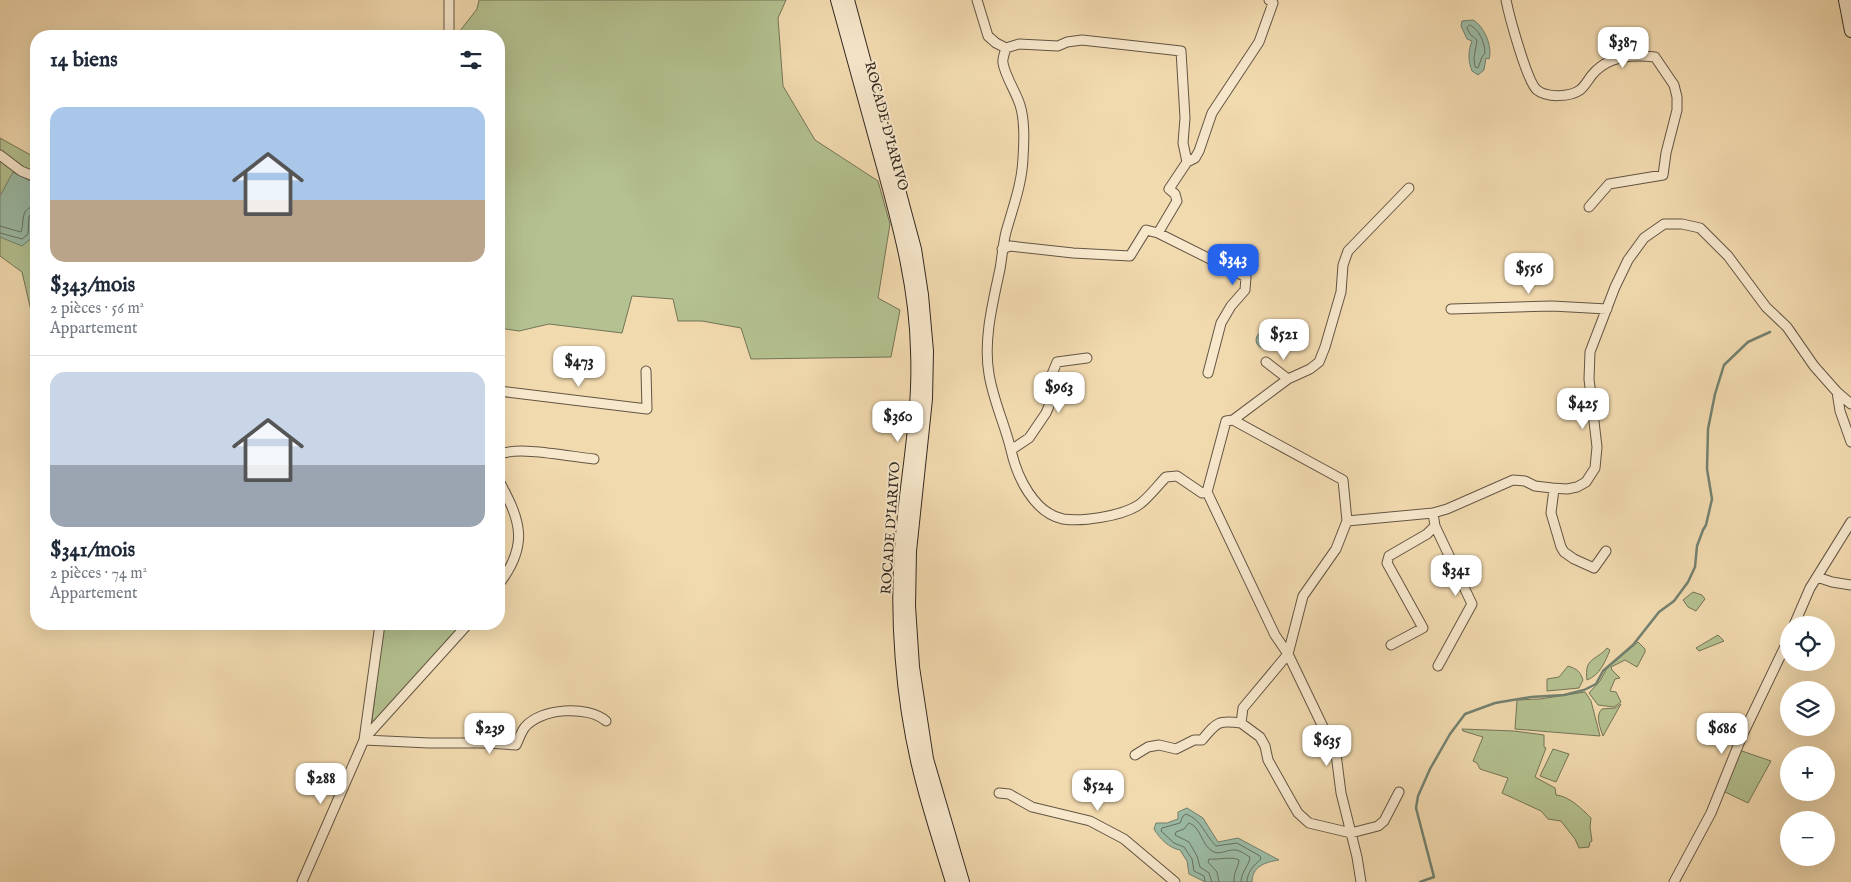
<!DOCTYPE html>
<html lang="fr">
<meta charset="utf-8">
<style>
:root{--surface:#fff;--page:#f6f6f7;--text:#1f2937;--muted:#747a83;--line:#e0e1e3;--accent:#2563eb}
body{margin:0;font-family:"IM FELL English",serif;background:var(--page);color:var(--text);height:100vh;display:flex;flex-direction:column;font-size:19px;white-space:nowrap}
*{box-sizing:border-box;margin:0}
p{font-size:16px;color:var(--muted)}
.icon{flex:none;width:28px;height:28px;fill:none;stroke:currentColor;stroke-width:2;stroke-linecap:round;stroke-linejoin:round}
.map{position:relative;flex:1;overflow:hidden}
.drawer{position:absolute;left:30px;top:30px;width:475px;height:600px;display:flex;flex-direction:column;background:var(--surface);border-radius:20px;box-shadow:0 5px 20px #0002}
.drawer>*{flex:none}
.buttons{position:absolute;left:1780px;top:616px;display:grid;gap:10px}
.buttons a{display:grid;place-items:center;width:55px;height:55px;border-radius:50%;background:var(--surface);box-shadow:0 5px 20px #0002;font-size:25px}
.price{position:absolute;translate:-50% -42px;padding:0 11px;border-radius:10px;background:#fff;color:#222;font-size:16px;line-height:32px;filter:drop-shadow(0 1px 2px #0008)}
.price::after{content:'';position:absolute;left:50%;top:30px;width:15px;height:11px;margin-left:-8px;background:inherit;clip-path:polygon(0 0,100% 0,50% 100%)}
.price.current{background:var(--accent);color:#fff}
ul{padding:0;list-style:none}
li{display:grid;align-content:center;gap:10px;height:265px;padding:0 20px}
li+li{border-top:1px solid var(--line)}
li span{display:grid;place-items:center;height:155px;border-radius:15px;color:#555}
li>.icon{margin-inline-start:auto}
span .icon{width:90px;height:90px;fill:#fffc;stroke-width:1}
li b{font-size:21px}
h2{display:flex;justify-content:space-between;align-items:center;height:60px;padding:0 20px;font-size:21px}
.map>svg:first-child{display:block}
.green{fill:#b4c190;stroke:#747558}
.water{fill:#9cbba5;stroke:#728170}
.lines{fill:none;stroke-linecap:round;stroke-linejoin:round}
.shore{stroke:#687262;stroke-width:1}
.stream{stroke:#728170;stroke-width:2.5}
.street-casing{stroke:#635544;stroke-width:11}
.secondary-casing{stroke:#332920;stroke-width:14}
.street{stroke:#f7e7cb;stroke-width:9}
.secondary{stroke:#f7e7cb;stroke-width:12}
.labels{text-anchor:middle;stroke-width:4;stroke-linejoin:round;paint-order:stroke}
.street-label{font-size:14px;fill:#332920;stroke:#f7e7cb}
</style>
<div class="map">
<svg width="1851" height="882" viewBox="0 0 1851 882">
<rect width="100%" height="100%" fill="#f2daaf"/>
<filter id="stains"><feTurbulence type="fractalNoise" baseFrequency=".004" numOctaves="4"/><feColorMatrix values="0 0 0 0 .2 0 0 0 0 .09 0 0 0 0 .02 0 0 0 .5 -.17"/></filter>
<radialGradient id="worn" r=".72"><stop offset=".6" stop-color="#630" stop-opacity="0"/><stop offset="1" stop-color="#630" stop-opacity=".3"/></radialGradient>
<!-- green -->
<path class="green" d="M 479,0 L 786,0 L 778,18 L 783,86 L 815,140 L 878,181 L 890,224 L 878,298 L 900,310 L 891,357 L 751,359 L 741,328 L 702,321 L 678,321 L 673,299 L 632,296 L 622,333 L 549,324 L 519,331 L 499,328 L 499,36 L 456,36 L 477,9 Z
M 0,138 L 36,158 L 36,332 L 22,272 L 0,256 Z
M 1693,592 L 1702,595 L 1705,599 L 1696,611 L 1688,607 L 1683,600 Z
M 384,624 L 465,624 L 378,722 L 372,720 Z
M 1718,635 L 1724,641 L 1699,651 L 1696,648 Z
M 1638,642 L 1645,649 L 1645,652 L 1637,667 L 1625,660 L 1611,667 L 1612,670 L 1620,678 L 1615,679 L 1610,691 L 1616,692 L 1621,702 L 1614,707 L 1598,705 L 1589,693 L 1600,681 L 1607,668 Z
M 1607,648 L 1610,650 C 1605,662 1600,675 1587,680 C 1584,657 1596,661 1607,648 Z
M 1568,666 C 1577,669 1580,671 1583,680 L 1579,688 L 1547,691 L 1547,679 L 1559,677 Z
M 1585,692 L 1591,701 L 1600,736 L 1515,729 L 1517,700 L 1540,699 Z
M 1621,704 L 1603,736 C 1600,727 1595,716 1602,709 L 1615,708 Z
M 1462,729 L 1514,731 L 1544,735 L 1544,747 L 1546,748 L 1535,777 L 1555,788 L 1556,795 C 1569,796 1582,809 1591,818 L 1590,827 L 1592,841 L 1590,842 L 1589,847 L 1579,848 L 1575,839 L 1561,821 L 1548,819 L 1541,811 L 1502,793 L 1508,778 L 1480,769 L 1477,763 L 1473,761 L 1483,737 L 1463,731 Z
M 1553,749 L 1569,754 L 1556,782 L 1540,776 Z
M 1739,750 L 1771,761 L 1748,803 L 1721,790 Z"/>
<!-- water -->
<path class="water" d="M 1473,20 C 1484,26 1493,47 1489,59 L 1486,58 L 1484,70 L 1478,75 L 1472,71 C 1468,62 1468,50 1472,41 L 1467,39 L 1461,26 L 1462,21 Z
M 13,172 L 36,184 L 36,214 L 33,220 L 34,236 L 22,246 L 0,237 L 0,196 Z
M1256 340a8 8 0 1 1 16 0a8 8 0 1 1-16 0Z
M 1187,808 L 1203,818 L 1218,842 L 1238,838 L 1279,860 C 1266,862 1252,866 1252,882 L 1205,882 L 1189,874 L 1187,861 L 1180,850 C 1169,848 1160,839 1154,829 L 1156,823 L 1167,823 L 1178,819 L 1178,812 Z"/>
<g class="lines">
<!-- shore -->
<path class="shore" d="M 1470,25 C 1479,29 1485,43 1485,53 L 1482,57 L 1478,68 L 1475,67 L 1474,58 L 1477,40 L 1470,34 L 1467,28 Z
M 0,226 L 21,232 C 25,221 19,208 36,206
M 0,233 L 22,239 L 28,234 L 29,216 L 36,213
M 1205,882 L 1204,876 L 1194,871 L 1192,859 L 1184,847 L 1174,843 L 1161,831 L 1162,828 L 1180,823 L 1183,816 L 1186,814 C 1202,820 1204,834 1216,846 L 1237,843 L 1260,856 L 1261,859 C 1254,865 1247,872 1247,882
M 1212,882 L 1209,873 L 1200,867 L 1197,856 L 1189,842 L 1175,835 L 1176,832 L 1184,829 L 1189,823 C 1201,827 1201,844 1212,851 C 1220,856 1227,849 1235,850 C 1240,850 1246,855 1250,857 C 1249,866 1241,872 1241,882
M 1219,882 L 1217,872 L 1208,862 L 1209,859 C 1218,860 1233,856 1239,860 C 1239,866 1233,873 1234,882"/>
<!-- stream -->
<path class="stream" d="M 1420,882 L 1434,877 L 1416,808 L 1418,796 L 1430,769 L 1450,734 L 1465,714 L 1495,703 L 1531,697 L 1564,695 L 1584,690 L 1596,684 L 1603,671 L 1633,645 L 1659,612 L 1674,601 L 1688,582 L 1695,567 L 1697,546 L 1703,530 L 1706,525 L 1712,499 L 1707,469 L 1708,429 L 1715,394 L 1724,365 L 1748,342 L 1770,332"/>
<defs>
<path id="street" d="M 977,0 L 988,36 L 996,43 L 1006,48 C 1005,52 1002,59 1003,63 C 1005,76 1016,92 1020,105 C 1025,121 1024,141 1023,158 C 1022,184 1013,207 1006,232 C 1003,244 1002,257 1000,269 C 993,302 983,340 989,374 C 993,400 1005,425 1011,450 C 1017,477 1034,513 1063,519 C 1083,522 1120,516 1137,506 C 1146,501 1158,485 1166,477 L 1177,476 L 1202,493 L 1207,492 L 1226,421 L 1233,420 L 1343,480 L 1347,521 L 1336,549 L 1303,596 L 1288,654 L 1243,708 L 1241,723 L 1260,737 L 1265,746 L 1268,760 L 1291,801 L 1298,813 L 1309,823 L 1351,833 L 1378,826 L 1384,821 L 1399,792
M 1506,0 C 1509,15 1527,82 1537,90 C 1547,98 1570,97 1580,90 C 1585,86 1588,80 1592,75 C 1607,56 1631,54 1655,57 L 1674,85 L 1677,97 L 1677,110 L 1666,153 L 1663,175 L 1609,184 L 1589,207
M 449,36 L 449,0
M 1006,48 L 1019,44 L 1058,46 L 1067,42 L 1082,40 L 1181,51 L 1185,118 L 1183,143 L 1187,162
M 0,155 L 21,171 L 36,177
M 1158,233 L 1246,277 L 1245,290 L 1231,306 L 1221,323 L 1208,373
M 1002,249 L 1010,246 L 1073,253 L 1130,256 L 1146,230 L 1158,233 L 1177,201 L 1175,194 L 1169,189 L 1187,162 L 1195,158 L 1199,151 L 1212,113 L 1259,42 L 1273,3 L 1269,0
M 1451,309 L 1552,306 L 1607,309
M 1266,362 L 1288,379
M 499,391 L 647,409 L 646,371
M 1837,392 L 1840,411 L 1851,442
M 1233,420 L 1288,379 L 1310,369 L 1319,362 L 1325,347 L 1341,292 L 1343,265 L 1348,251 L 1409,188
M 1011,450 L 1029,438 L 1046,413 L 1049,406 L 1050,379 L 1057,362 L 1087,358
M 499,455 C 516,445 572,457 594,459
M 499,481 C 521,521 529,545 499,584
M 1554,489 L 1551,513 L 1561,547 L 1564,552 L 1574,559 L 1594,568 L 1606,551
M 1207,492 L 1275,635 L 1288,654 L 1336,754 L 1341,793 L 1357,857 L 1361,882
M 1347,521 L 1433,513 L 1447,509 L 1513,480 L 1525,481 L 1535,486 L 1552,488 L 1567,489 L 1577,487 L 1586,482 L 1595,468 L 1597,447 L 1589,379 L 1590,352 L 1615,287 L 1628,260 L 1644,238 L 1664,224 L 1682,224 L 1700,228 L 1728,256 L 1766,307 L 1787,327 L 1814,366 L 1837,392 L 1851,404
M 1435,526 L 1472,604 L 1438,666
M 1817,577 L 1832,582 L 1851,585
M 1794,625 L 1810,588 L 1851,522
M 1391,645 L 1423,628 L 1387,563 L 1389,556 L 1427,534 L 1435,526 L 1433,513
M 364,739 L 468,624
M 364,740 L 429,743 L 487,743 L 516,745 C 519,739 521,732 525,727 C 541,708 588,705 606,721
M 1135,755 L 1148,747 L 1159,745 L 1176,749 L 1194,740 L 1202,740 C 1217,722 1218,720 1241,723
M 999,793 L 1009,794 L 1032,807 L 1090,821 L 1124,839 L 1175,882
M 302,882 L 364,740 L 380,624
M 1674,882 L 1711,813 L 1742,736 L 1789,638"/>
<path id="secondary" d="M 837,0 C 853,58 869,116 885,174 C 901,233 916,290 917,351 C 920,418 905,483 901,549 C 896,619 902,697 918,765 C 927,804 940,843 952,882
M 848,0 L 915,249 L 922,295 L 927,351 L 926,399 L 910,551 L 909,606 L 913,667 L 927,759 L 963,882
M 1845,0 L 1851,31"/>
</defs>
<!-- street casing -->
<use href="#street" class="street-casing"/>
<!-- secondary casing -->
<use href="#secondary" class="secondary-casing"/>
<!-- street -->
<use href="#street" class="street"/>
<!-- secondary -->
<use href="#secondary" class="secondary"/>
</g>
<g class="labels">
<!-- street labels -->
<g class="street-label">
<text transform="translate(887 126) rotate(75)" y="5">ROCADE D'IARIVO</text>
<text transform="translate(890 528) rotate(-86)" y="5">ROCADE D'IARIVO</text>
</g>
</g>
<rect width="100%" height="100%" filter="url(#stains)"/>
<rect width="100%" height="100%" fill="url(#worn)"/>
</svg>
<div class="buttons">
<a><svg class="icon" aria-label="locate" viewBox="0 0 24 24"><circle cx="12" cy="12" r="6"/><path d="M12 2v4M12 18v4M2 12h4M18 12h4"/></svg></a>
<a><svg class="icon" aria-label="layers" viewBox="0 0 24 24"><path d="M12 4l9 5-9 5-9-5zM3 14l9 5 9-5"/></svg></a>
<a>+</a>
<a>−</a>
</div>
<b class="price" style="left:1623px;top:69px">$387</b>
<b class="price current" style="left:1233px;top:286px">$343</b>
<b class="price" style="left:1529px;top:295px">$556</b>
<b class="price" style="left:1284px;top:361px">$521</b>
<b class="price" style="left:579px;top:388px">$473</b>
<b class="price" style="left:1059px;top:414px">$963</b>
<b class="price" style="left:1583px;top:430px">$425</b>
<b class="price" style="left:898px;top:443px">$360</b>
<b class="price" style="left:1456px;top:597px">$341</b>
<b class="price" style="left:490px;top:755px">$239</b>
<b class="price" style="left:1722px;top:755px">$686</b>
<b class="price" style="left:1327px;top:767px">$635</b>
<b class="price" style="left:321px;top:805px">$288</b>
<b class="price" style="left:1098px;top:812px">$524</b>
<section class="drawer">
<h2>14 biens<svg class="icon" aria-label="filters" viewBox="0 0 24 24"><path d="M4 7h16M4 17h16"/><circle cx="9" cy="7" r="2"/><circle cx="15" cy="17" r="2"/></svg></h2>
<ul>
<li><span style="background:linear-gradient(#a9c7e8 60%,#b9a48a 0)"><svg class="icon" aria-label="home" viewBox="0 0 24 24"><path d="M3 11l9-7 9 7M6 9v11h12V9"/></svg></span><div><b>$343/mois</b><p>2 pièces · 56 m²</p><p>Appartement</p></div></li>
<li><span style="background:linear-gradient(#c9d6e8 60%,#9aa5b1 0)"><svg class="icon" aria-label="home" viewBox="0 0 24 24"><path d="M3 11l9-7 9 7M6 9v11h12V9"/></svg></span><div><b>$341/mois</b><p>2 pièces · 74 m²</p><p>Appartement</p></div></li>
</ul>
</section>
</div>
